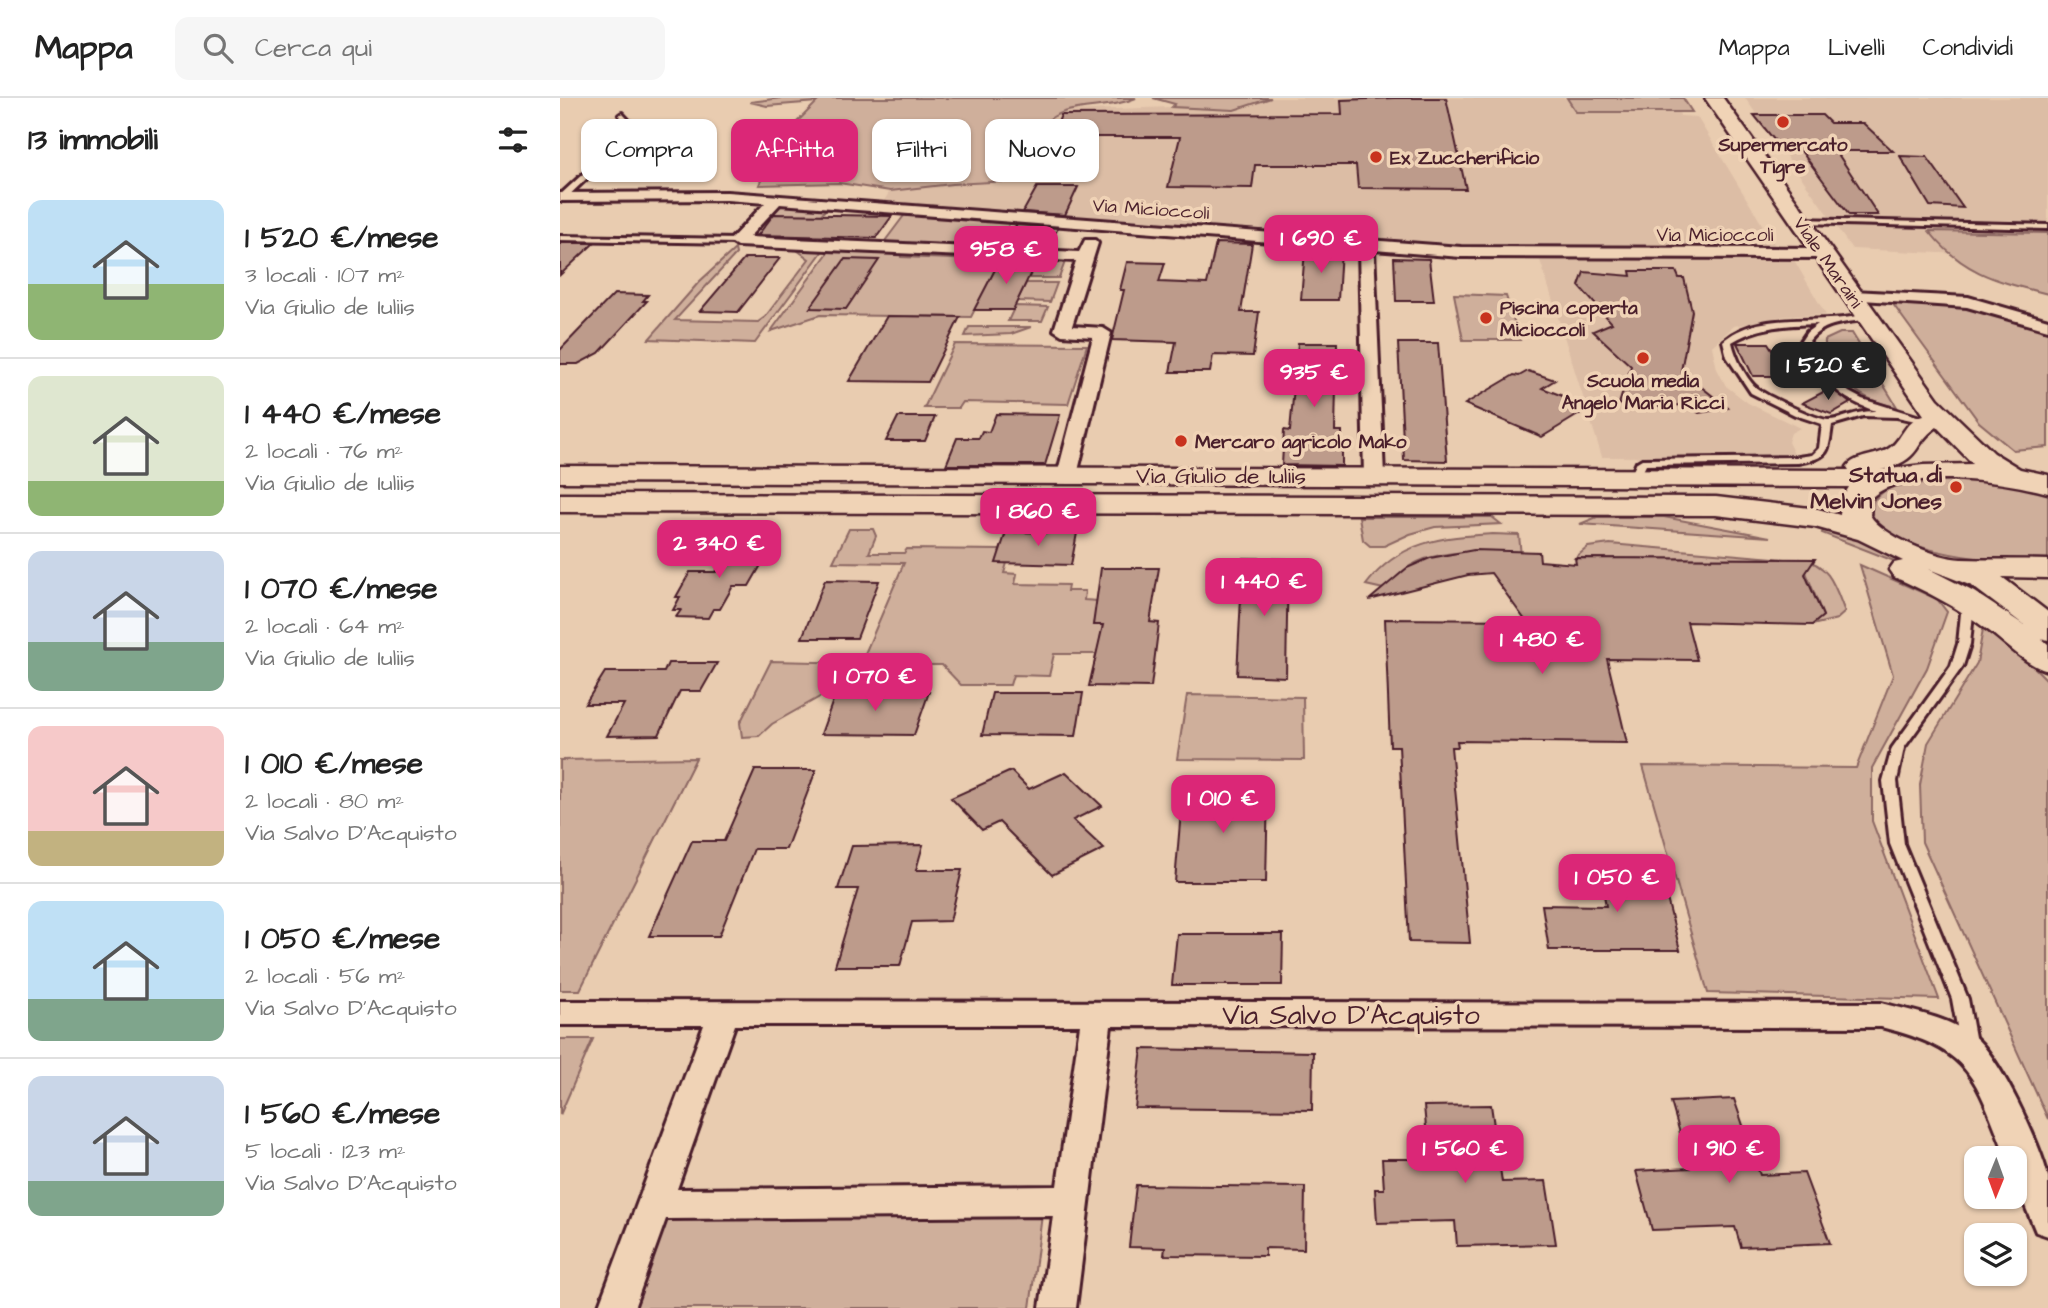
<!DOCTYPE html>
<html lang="it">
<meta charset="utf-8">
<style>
:root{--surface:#fff;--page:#f6f6f6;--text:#222;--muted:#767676;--line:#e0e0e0;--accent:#db2777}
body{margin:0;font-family:"Architects Daughter",sans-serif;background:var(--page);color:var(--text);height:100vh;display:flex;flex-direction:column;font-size:26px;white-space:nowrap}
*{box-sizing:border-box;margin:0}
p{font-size:23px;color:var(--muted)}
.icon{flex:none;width:38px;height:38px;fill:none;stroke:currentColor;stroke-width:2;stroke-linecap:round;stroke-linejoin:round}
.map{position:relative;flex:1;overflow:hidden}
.details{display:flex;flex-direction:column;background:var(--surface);width:560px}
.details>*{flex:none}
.banner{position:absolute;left:21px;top:21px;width:665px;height:63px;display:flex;gap:14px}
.needle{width:46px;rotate:181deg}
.controls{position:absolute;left:1404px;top:1048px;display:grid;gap:14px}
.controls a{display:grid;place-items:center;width:63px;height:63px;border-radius:14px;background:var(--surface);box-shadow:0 2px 5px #0004;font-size:35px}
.price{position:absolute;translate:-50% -60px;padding:0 16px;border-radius:14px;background:var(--accent);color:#fff;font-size:23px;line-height:46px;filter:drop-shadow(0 2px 4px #0008)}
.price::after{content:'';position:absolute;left:50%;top:42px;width:21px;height:16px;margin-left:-10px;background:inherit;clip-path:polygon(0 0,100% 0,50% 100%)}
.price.on{background:#222;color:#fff}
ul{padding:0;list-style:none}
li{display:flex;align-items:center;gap:21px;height:175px;padding:0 28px}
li+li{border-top:2px solid var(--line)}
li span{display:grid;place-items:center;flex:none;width:196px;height:140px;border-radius:14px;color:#555}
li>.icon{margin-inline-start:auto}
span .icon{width:84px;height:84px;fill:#fffc;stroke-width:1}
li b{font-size:30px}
h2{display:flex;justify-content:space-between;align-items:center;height:84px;padding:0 28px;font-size:30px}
.tag{padding:0 24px;border-radius:14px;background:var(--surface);box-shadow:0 2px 5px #0004;font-size:24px;line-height:63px}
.tag.on{background:var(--accent);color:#fff}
header{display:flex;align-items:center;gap:42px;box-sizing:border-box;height:98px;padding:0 35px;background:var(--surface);border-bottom:2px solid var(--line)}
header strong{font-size:33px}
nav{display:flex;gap:38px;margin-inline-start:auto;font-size:24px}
.search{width:490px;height:63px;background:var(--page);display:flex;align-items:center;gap:18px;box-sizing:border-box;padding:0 24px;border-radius:14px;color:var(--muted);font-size:26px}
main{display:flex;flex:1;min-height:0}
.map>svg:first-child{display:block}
.built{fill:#dcbda5}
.green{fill:#cfaf9b;stroke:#8c6763;stroke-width:2}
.building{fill:#bd9b8b;stroke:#4a1f2b;stroke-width:2}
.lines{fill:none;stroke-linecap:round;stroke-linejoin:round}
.service-casing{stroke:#4a1f2b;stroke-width:6}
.minor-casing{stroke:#4a1f2b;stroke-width:6}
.secondary-casing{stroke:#4a1f2b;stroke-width:5}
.service{fill:#f0d3b6;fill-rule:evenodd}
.minor{fill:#f0d3b6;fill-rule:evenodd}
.secondary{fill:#f0d3b6;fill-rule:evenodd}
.poi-dot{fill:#c8321e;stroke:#f0d3b6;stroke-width:2.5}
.labels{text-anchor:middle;stroke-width:7;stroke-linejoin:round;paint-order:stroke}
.far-poi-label{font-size:19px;font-weight:bold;fill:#4a1f2b;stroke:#f0d3b6;text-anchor:start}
.far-street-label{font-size:19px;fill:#4a1f2b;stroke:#f0d3b6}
.poi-label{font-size:23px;font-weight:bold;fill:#4a1f2b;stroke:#f0d3b6;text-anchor:end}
.street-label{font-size:23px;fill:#4a1f2b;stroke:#f0d3b6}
.near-street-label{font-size:28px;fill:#4a1f2b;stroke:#f0d3b6}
</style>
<header>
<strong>Mappa</strong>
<div class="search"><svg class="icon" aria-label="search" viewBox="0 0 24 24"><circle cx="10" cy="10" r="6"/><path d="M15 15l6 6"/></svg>Cerca qui</div>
<nav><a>Mappa</a><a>Livelli</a><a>Condividi</a></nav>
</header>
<main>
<section class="details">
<h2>13 immobili<svg class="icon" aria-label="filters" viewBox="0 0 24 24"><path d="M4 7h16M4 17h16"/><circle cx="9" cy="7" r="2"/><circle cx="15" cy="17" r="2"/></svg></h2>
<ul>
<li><span style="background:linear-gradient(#bfe0f5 60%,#8fb573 0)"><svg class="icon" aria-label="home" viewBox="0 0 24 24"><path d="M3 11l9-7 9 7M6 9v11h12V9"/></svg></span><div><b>1 520 €/mese</b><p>3 locali · 107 m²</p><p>Via Giulio de Iuliis</p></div></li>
<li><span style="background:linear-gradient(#dfe7d0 75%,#8fb573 0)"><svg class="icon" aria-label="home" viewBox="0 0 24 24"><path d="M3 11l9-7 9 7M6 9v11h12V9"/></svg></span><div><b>1 440 €/mese</b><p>2 locali · 76 m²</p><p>Via Giulio de Iuliis</p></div></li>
<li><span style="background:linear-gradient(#c9d6e8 65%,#7fa58c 0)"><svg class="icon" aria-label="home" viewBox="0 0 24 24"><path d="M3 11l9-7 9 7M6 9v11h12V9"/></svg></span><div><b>1 070 €/mese</b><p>2 locali · 64 m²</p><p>Via Giulio de Iuliis</p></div></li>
<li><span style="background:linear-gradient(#f6c9c9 75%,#c2b280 0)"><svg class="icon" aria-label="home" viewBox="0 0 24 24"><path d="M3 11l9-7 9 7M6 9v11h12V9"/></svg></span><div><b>1 010 €/mese</b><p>2 locali · 80 m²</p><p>Via Salvo D'Acquisto</p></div></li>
<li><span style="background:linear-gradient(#bfe0f5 70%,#7fa58c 0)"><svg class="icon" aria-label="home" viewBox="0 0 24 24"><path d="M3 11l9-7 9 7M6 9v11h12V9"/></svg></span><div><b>1 050 €/mese</b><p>2 locali · 56 m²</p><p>Via Salvo D'Acquisto</p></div></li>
<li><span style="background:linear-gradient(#c9d6e8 75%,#7fa58c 0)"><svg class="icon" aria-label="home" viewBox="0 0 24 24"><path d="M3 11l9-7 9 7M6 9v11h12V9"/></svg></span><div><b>1 560 €/mese</b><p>5 locali · 123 m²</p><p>Via Salvo D'Acquisto</p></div></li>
</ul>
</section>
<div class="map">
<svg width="1488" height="1210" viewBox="0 0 1488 1210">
<rect width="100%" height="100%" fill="#e9ccb0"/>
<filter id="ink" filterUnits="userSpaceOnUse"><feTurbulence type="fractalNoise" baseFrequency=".0143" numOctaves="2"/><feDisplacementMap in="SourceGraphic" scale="14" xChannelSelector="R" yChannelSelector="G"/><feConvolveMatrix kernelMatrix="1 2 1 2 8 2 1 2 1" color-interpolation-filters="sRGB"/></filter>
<g filter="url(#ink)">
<!-- built -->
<path class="built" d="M 711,0 L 1007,0 L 1016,14 L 1119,14 L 1120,18 L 1137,19 L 1217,151 L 906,151 L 322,106 L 330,93 L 392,86 L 509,80 L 475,35 L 484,23 L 499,13 L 612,9 L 674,12 Z
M 1185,0 L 1488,0 L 1488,179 L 1402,156 L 1292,151 Z
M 980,162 L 1234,162 L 1266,217 L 1226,218 L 1174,228 L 1152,248 L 1157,271 L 1166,288 L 1188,305 L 1240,330 L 1231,335 L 1228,344 L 1235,358 L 1042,359 Z"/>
<!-- green -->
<path class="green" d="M 221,0 L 576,0 C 542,15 499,0 476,35 L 496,50 L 501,65 L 519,73 L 509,80 L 392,86 L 330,93 L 279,85 L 199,87 L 205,73 L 245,56 L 261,34 L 230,31 L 257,4 L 207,8 L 190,4 Z
M 593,0 L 711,0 L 674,12 L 612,9 L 615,6 Z
M 1007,0 L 1123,0 L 1132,14 L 1016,14 Z
M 214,107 L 266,111 L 238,143 L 183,141 Z
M 346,115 L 451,123 L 435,152 L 322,147 Z
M 1369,133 L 1488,135 L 1488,196 C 1437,183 1403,176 1369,133 Z
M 233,149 L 265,150 L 195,245 L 89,241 L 139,184 L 175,151 L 176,156 L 115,222 L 198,224 L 205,219 L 249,161 Z
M 270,152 L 342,152 L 341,159 L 418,162 L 430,157 L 506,161 L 499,180 L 469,180 L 476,163 L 440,162 L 411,219 L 260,217 L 211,233 Z
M 466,185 L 497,185 L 490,204 L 457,203 Z
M 894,196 L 946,198 L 960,242 L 903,242 Z
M 1327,198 L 1408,204 L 1488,227 L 1488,349 L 1453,352 L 1419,324 Z
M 455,208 L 488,209 L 482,223 L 448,223 Z
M 409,229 L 471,229 L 451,236 L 405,238 Z
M 1280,235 L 1292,235 L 1337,309 C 1308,304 1289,292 1274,267 C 1269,258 1264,252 1265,242 Z
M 395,246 L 527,247 L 508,306 L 403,304 L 399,310 L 364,310 Z
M 1407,380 L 1488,393 L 1488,461 C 1453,469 1352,455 1323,432 C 1313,424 1311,416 1311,404 L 1329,389 Z
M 799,419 L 932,419 L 941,426 L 875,429 L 850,436 L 824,448 L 810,448 L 803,442 Z
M 1037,419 L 1104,419 L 1210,439 L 1020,426 Z
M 1265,427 L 1289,434 L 1333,458 L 1441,498 L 1418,502 L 1370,477 L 1262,435 Z
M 289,431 L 313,431 L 316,438 L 309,455 L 344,455 L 347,451 L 441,452 L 436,465 L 447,465 L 444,475 L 457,476 L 455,486 L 508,487 L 507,493 L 525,493 L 524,502 L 538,503 L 533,527 L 543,527 L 537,556 L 494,556 L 489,578 L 453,577 L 450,587 L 401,587 L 382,567 L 352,567 L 348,578 L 297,578 L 212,626 L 199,638 L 182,639 L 180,625 L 211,563 L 301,565 L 344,465 L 273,464 Z
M 933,436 L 959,437 L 961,458 C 919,453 850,446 828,492 L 806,487 C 839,443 881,439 933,436 Z
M 1050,446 L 1225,461 L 1015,460 L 1028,449 Z
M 1241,461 C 1270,466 1275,489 1285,514 L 1277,521 L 1252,527 L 1263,518 Z
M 1300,467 L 1377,501 L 1387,514 L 1367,570 L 1312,670 L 1312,723 L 1379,901 L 1148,895 L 1083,668 L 1296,670 L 1333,577 Z
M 1423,531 L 1461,556 L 1488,583 L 1488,1021 L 1362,744 L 1360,687 L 1368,645 L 1417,565 Z
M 627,597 L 743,599 L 744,662 L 617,661 Z
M 136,660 L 20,892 L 0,892 L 0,662 Z
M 0,941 L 33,941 L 0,1017 Z
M 106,1115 L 482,1117 L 470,1210 L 70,1210 Z"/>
<!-- building -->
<path class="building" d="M 834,0 L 886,0 L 906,91 L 798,90 L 796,67 L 695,67 L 692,90 L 608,89 L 620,39 L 492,39 L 501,17 L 782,16 L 781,2 Z
M 1194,17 L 1262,17 L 1270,25 L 1303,25 L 1333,53 L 1276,53 L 1318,117 L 1289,117 L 1241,53 L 1223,53 Z
M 1340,58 L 1367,59 L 1403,110 L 1370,108 Z
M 477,89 L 518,89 L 505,117 L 463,114 Z
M 214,116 L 332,118 L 316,140 L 198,137 Z
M 456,127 L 498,130 L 491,144 L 485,144 L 483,150 L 447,148 Z
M 0,145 L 34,145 L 0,177 Z
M 656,145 L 692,146 L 681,214 L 699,214 L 693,258 L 653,257 L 650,274 L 610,274 L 616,244 L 552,242 L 564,192 L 560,192 L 567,164 L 605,165 L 599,184 L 647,186 Z
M 745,152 L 781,152 L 778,202 L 741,202 Z
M 185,160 L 220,160 L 178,214 L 140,213 Z
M 834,160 L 869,161 L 874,203 L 836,203 Z
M 285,161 L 319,162 L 286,211 L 250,210 Z
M 440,162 L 476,164 L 453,212 L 414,212 Z
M 1070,173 L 1116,173 L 1119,180 L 1124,180 L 1132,213 L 1121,273 L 1168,310 L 1139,315 L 1127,307 L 1097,308 L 1090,313 L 1059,306 L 1071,268 L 1033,233 L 1052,225 L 1019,188 L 1024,174 L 1071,178 Z
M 54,196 L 88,197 L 83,203 L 87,203 L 39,255 L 18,266 L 0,266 L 0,252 Z
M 327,218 L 400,219 L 368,284 L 289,283 Z
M 738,245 L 777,245 L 775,333 L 782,333 L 782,368 L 722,367 L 724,332 L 730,333 Z
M 838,245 L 878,245 L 887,363 L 844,362 Z
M 1177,245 L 1208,245 L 1229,278 L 1193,278 Z
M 968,273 L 995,282 L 982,290 L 1031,309 L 982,339 L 905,306 L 954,277 L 959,278 Z
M 1271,290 L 1290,305 L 1271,316 L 1242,305 Z
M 436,316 L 500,317 L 485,367 L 386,367 L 397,340 L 419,340 L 422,333 L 429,334 Z
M 338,319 L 375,319 L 365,343 L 326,343 Z
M 182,430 L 199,440 L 189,458 L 204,462 L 189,488 L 173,488 L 160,511 L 153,511 L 148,520 L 116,519 L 121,512 L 113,512 L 120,499 L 116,499 L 130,474 L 156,474 Z
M 446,434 L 517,435 L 511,467 L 436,465 Z
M 914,452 L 979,454 L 980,463 L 1016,466 L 1015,460 L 1255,461 L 1245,476 L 1263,518 L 1252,527 L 1127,524 L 1137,562 L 1047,561 L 1067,645 L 897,643 L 898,649 L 891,649 L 910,845 L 849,844 L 839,648 L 830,648 L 825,521 L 965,522 L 931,475 L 908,477 L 809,502 L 847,470 L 870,460 Z
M 683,460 L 728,461 L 726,579 L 677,577 Z
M 541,470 L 599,470 L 590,524 L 599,525 L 591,589 L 529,588 L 543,527 L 533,527 Z
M 265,482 L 319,483 L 297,540 L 242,540 Z
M 108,565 L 157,565 L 141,593 L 120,593 L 99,637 L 47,638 L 64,606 L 25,606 L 45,574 L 104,574 Z
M 276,594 L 369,594 L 354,637 L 261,636 Z
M 432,595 L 523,595 L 516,638 L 422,637 Z
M 195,672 L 256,672 L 226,751 L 194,751 L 159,838 L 89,838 L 132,743 L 164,743 Z
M 451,673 L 469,691 L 506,674 L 542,708 L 513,722 L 544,751 L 492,777 L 439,724 L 422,732 L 391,700 Z
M 623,689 L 708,689 L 706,784 L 615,784 Z
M 363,747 L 356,772 L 402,772 L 390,823 L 352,824 L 340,868 L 275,868 L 298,791 L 278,791 L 292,748 Z
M 1038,764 L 1098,765 L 1120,852 L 989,852 L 982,807 L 1046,808 Z
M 617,836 L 723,836 L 722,887 L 612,887 Z
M 582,951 L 753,954 L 752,1012 L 575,1010 Z
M 1174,1001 L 1200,1077 L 1244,1075 L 1270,1145 L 1181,1149 L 1175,1129 L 1092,1132 L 1076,1073 L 1130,1070 L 1111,1004 Z
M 931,1007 L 942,1084 L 986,1083 L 996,1146 L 897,1148 L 895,1123 L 817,1125 L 815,1091 L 824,1091 L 822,1061 L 869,1061 L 864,1008 Z
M 576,1087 L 745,1089 L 744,1151 L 705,1150 L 705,1158 L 604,1157 L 605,1150 L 569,1149 Z"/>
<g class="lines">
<defs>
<path id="service" d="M 62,15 L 77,31 L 77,33 L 5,101 L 0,101 L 0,97 L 71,32 L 59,17 Z
M 1237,121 L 1488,127 L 1488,131 L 1240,125 L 1237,125 Z
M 0,138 L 177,141 L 181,143 L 177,145 L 0,142 Z
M 1307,217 L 1310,217 L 1310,221 C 1288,225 1264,223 1249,243 L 1261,262 L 1260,264 L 1254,264 L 1241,243 L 1247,234 L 1258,226 C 1227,227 1199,228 1172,244 C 1175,258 1186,282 1198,291 C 1206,298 1258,322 1268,322 C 1282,322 1297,312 1316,313 C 1294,306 1277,296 1264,278 L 1268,275 L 1289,294 L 1302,301 L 1370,322 L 1370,326 L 1337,319 L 1303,318 L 1272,327 C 1268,357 1269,359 1238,365 L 1086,367 L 1079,381 L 1071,381 L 1070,379 L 1077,364 L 1082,361 L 1238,359 L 1252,357 L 1259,350 L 1262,326 L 1235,317 L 1191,295 L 1167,259 L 1163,243 C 1192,218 1233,223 1269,221 C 1281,221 1294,218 1307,217 Z
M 1407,512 L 1413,515 L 1410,546 L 1403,568 L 1344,650 L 1337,683 L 1344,746 L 1408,901 L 1417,950 L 1415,954 L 1409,956 L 1403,954 L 1401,950 L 1392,901 L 1330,746 L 1323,683 L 1332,650 L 1391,568 L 1398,546 L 1401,515 Z"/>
<path id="minor" d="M 167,94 L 901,149 L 1263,150 L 1271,155 L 1263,160 L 901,159 L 814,152 L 824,378 L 814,384 L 804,378 L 799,151 L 220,106 L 189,139 L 519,154 L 525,142 L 535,142 L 538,145 L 512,228 L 543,230 L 551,235 L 517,377 L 507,383 L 497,377 L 533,239 L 502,237 L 494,232 L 516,163 L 177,148 L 169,143 L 205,105 L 167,102 L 0,103 L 0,95 Z
M 1293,193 L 1408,199 L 1488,222 L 1488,232 L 1407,209 L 1287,201 L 1285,198 Z
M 0,903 L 1321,905 C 1352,913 1386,919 1412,937 C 1438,955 1481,1047 1488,1079 C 1488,1097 1488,1120 1488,1138 L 1476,1134 L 1454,1081 L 1454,1060 L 1447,1060 C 1414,978 1413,952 1321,929 L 551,928 L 516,1210 L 480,1210 L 493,1118 L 106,1121 L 74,1210 L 38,1210 L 144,927 L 0,927 ZM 175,927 L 520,927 L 497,1088 L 117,1091 Z"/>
<path id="secondary" d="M 1145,0 L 1163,0 L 1378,301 L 1434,355 L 1460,371 L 1488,377 L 1488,395 C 1447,384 1346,368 1312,399 L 1310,417 C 1322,438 1377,460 1401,461 C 1430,462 1459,461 1488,462 L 1488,480 L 1442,479 L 1488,514 L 1488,542 L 1481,540 L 1488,546 L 1488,573 C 1465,567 1445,544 1425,530 C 1397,509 1366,493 1334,479 L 1329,472 L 1334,465 L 1343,463 L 1298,441 L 1255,429 L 1156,417 L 0,414 L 0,396 L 1156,399 L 1258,411 L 1280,417 L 1281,402 L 1289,389 L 0,384 L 0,368 L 1289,372 L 1287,369 C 1295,357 1315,359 1328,351 C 1343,342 1344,322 1364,317 ZM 1377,329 L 1413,366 L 1363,367 L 1321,372 C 1364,361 1351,347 1377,329 ZM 1369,471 L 1412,488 L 1464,527 L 1414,494 Z"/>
</defs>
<!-- service casing -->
<use href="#service" class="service-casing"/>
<!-- minor casing -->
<use href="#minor" class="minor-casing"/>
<!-- secondary casing -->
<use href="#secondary" class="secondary-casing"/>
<!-- service -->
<use href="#service" class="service"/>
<!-- minor -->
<use href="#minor" class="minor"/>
<!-- secondary -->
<use href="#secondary" class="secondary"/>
</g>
</g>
<!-- markers -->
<g class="poi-dot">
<circle cx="1223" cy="24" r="7"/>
<circle cx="816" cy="59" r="7"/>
<circle cx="926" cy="220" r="7"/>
<circle cx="1083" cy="260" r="7"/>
<circle cx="621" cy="343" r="7"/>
<circle cx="1396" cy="389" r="7"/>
</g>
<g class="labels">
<!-- far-poi labels -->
<g class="far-poi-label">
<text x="1223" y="53" text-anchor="middle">Supermercato<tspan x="1223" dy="22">Tigre</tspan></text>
<text x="830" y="66">Ex Zuccherificio</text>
<text x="940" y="216">Piscina coperta<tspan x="940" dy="22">Micioccoli</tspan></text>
<text x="1083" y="289" text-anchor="middle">Scuola media<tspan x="1083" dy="22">Angelo Maria Ricci</tspan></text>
<text x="635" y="350">Mercaro agricolo Mako</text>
</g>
<!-- far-street labels -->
<g class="far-street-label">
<text transform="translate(591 110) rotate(4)" y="7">Via Micioccoli</text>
<text x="1155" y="143">Via Micioccoli</text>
<text transform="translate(1269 164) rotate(55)" y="7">Viale Maraini</text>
</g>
<!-- poi labels -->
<g class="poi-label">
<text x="1382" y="384">Statua di<tspan x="1382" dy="26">Melvin Jones</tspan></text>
</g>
<!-- street labels -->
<g class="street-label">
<text x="661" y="385">Via Giulio de Iuliis</text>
</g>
<!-- near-street labels -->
<g class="near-street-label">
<text x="791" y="926">Via Salvo D'Acquisto</text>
</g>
</g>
</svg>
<div class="controls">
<a><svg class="needle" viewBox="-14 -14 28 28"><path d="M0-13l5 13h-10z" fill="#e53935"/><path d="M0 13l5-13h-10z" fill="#767676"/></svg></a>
<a><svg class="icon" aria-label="layers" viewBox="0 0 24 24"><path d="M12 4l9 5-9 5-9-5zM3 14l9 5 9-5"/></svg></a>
</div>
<b class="price" style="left:761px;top:177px">1 690 €</b>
<b class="price" style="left:446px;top:188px">958 €</b>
<b class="price on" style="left:1268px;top:304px">1 520 €</b>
<b class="price" style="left:754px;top:311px">935 €</b>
<b class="price" style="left:478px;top:450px">1 860 €</b>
<b class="price" style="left:159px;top:482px">2 340 €</b>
<b class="price" style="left:704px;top:520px">1 440 €</b>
<b class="price" style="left:982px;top:578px">1 480 €</b>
<b class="price" style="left:315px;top:615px">1 070 €</b>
<b class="price" style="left:663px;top:737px">1 010 €</b>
<b class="price" style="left:1057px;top:816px">1 050 €</b>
<b class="price" style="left:905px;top:1087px">1 560 €</b>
<b class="price" style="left:1169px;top:1087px">1 910 €</b>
<div class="banner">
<a class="tag">Compra</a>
<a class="tag on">Affitta</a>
<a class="tag">Filtri</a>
<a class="tag">Nuovo</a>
</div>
</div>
</main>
